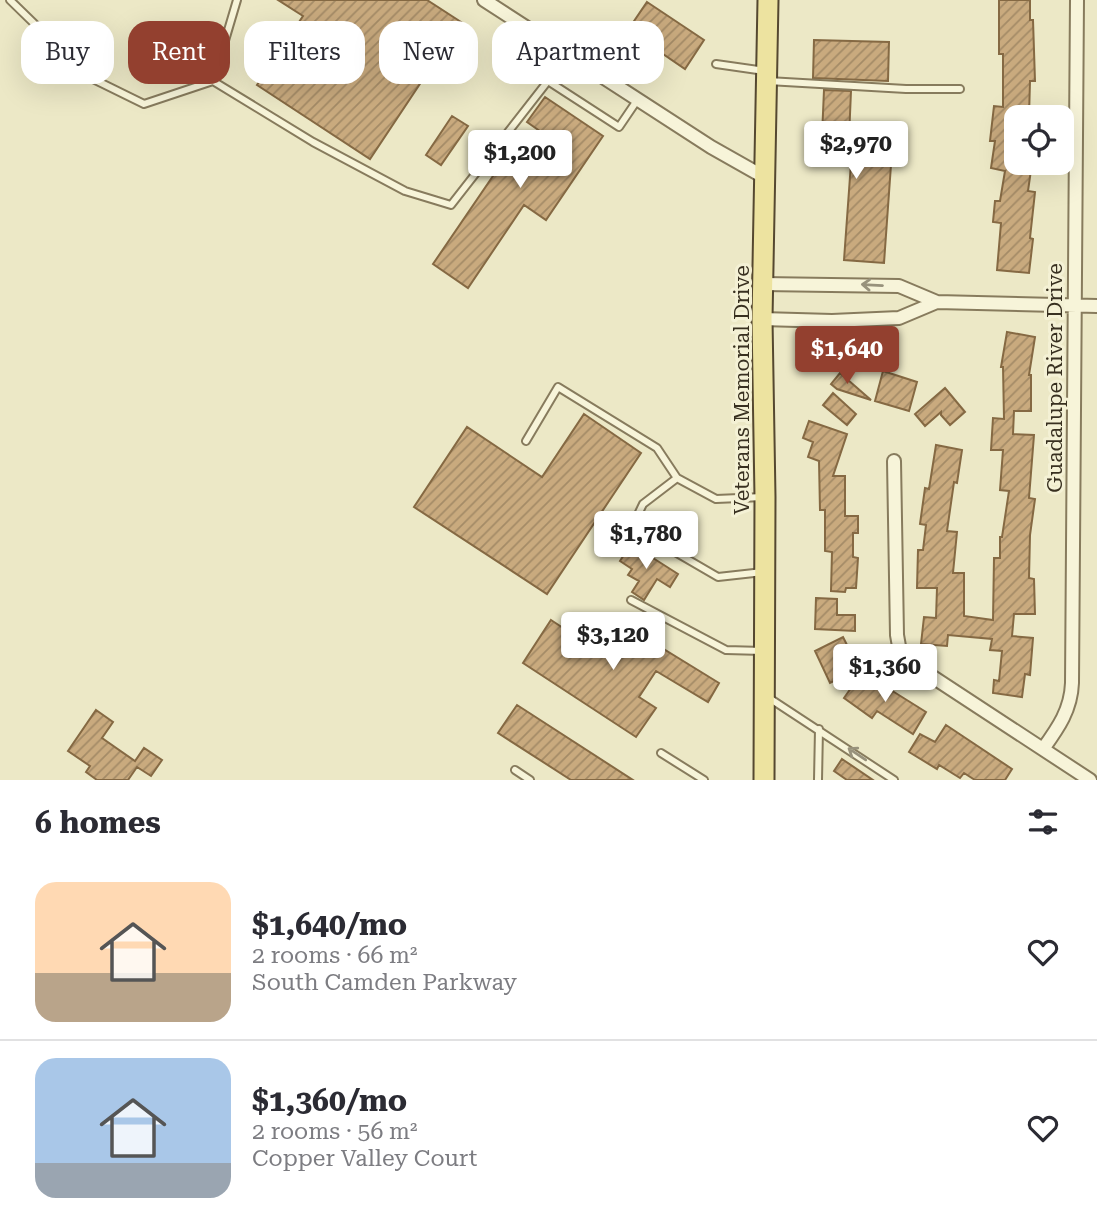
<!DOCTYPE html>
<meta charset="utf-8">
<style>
:root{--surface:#fff;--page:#f7f7f7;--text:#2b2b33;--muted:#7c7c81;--line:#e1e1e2;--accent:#93402f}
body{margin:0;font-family:"Roboto Serif",serif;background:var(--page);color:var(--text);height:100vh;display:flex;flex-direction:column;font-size:26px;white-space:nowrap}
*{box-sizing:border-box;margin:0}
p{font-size:23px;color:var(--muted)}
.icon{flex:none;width:38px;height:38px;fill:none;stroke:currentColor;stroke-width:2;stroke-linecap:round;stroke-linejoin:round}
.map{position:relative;height:780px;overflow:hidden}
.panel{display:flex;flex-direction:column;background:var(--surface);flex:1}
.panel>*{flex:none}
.hud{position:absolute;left:21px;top:21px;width:700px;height:63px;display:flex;gap:14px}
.controls{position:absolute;left:1004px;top:105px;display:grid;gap:14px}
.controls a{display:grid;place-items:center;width:70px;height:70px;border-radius:14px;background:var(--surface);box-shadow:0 7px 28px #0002;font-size:35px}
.price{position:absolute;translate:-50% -60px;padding:0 16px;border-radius:7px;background:#fff;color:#222;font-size:23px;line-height:46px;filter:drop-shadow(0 2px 4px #0008)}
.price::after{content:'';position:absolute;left:50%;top:42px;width:21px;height:16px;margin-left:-10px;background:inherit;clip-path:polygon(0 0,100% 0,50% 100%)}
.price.active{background:var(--accent);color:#fff}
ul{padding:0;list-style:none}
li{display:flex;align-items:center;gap:21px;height:175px;padding:0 35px}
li+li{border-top:2px solid var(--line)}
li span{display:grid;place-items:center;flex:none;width:196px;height:140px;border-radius:21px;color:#555}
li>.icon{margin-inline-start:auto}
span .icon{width:84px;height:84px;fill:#fffc;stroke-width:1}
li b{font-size:30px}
h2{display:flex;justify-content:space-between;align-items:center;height:84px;padding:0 35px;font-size:30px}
.pill{padding:0 24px;border-radius:21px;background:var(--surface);box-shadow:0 7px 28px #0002;font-size:24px;line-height:63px}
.pill.active{background:var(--accent);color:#fff}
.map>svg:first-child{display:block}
.building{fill:url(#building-hatch);stroke:#856943;stroke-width:2}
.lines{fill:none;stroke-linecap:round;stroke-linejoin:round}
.service-casing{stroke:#877b5d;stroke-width:10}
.minor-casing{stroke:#877b5d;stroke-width:16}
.primary-casing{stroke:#554830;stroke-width:23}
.service{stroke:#f7f4d9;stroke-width:6}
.minor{stroke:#f7f4d9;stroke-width:12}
.primary{stroke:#ede3a0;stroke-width:19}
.oneway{stroke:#98927c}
.labels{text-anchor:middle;stroke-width:6;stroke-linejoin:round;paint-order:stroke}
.street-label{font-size:21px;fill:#383020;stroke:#f4f1d5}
</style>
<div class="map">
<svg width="1097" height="780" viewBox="0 0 1097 780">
<defs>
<pattern id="building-hatch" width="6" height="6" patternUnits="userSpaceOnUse" patternTransform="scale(1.75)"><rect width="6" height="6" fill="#c9aa7e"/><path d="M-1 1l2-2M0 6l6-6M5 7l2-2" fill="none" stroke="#a48b67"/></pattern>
</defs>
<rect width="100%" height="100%" fill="#ece8c6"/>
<!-- building -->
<path class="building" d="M 278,0 L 427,0 L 461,22 L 370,159 L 257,85 L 303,16 Z
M 999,0 L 1030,0 L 1030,20 L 1033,20 L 1035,81 L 1030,81 L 1029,117 L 1017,117 L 1017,163 L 1032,163 L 1028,191 L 1035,192 L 1030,238 L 1033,239 L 1029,273 L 997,270 L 1001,223 L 993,222 L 995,201 L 1000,201 L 1005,171 L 991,168 L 995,141 L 990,141 L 994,106 L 1003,107 L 1003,54 L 999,54 Z
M 647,2 L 704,40 L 685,69 L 628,30 Z
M 814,40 L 889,42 L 888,81 L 813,78 Z
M 824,90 L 851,91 L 849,138 L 867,139 L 865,163 L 891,165 L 884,263 L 844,260 L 851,163 L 813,160 L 815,135 L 822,136 Z
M 545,97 L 603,136 L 546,220 L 524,205 L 468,288 L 433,264 L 506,157 L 521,168 L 544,134 L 527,122 Z
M 452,116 L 468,126 L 441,165 L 426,155 Z
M 1007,332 L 1035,337 L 1029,375 L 1031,375 L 1031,411 L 1014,411 L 1013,434 L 1034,435 L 1029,498 L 1035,499 L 1030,535 L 1029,578 L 1034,579 L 1035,614 L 1014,614 L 1012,636 L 1033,638 L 1030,675 L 1025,674 L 1022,697 L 993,693 L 994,680 L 999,681 L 1002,651 L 990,650 L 992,639 L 948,635 L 947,646 L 921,644 L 924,617 L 936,618 L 937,588 L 917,588 L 918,550 L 923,550 L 926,525 L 920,524 L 925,488 L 929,489 L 936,445 L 962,450 L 957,483 L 954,482 L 947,531 L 957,532 L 953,573 L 964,573 L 964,616 L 993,620 L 994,558 L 1000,558 L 1000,537 L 1002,537 L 1009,491 L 1000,490 L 1003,450 L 991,450 L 993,418 L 1004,419 L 1003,367 L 1001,367 Z
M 883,371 L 917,382 L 909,411 L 875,401 Z
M 840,373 L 871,400 L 837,389 L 831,384 Z
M 945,388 L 965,412 L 950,425 L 941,415 L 941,412 L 925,426 L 915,414 Z
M 833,393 L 856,414 L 847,425 L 823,405 Z
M 584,414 L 641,453 L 547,594 L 414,507 L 467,427 L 542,477 Z
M 809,421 L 847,434 L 833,476 L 845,476 L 845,516 L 858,516 L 858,533 L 853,533 L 853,557 L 858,558 L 856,588 L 846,588 L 845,592 L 831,591 L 832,552 L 825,551 L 825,510 L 820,510 L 819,461 L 808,457 L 813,442 L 803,438 Z
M 631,544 L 678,574 L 670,587 L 657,579 L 644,600 L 632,592 L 639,581 L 628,575 L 632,569 L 620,561 Z
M 816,598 L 837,599 L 837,615 L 855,615 L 855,631 L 815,629 Z
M 551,620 L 592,647 L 607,623 L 622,633 L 626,626 L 719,683 L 708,702 L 656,671 L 639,697 L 656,708 L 636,737 L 523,663 Z
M 843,637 L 859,669 L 830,683 L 815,651 Z
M 861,674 L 876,685 L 878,682 L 926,712 L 913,734 L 877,711 L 872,718 L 844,698 Z
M 517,705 L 633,780 L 571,780 L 498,733 Z
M 96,710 L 113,722 L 102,738 L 135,761 L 144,748 L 162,760 L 151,776 L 137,767 L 128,780 L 97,780 L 86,772 L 90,766 L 68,751 Z
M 946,725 L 1012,769 L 1005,780 L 975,780 L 964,773 L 960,778 L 939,765 L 937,769 L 909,752 L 920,734 L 935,742 Z
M 842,759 L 873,780 L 847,780 L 834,771 Z"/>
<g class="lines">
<defs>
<path id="service" d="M 10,0 L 89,77 L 144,104 L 213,81
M 237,0 L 213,81 L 313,142 L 405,191 L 451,205 L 569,54
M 716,64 L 765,71
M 548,81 L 619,127 L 638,99
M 768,81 L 906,89 L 960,89
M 526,441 L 558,387 L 657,448 L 677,478 L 716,499 L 763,497
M 677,478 L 643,504 L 632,527 L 718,577 L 763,572
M 631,600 L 726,650 L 763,651
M 766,696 L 894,780
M 661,753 L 704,780
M 515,770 L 530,780
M 818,780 L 819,729"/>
<path id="minor" d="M 484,0 L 711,147 L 764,177
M 763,284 L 899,286 L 937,302 L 1097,306
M 762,319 L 832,321 L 899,318 L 937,302
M 894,461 L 897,635 L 900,652 L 916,666 L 1090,780
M 1043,749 C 1058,728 1071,710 1072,683 L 1077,0"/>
<path id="primary" d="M 764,780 L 765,497 L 762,319 L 768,0"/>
</defs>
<!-- service casing -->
<use href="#service" class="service-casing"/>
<!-- minor casing -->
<use href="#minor" class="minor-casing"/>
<!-- primary casing -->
<use href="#primary" class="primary-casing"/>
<!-- service -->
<use href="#service" class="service"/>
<!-- minor -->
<use href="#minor" class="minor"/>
<!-- primary -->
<use href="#primary" class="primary"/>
</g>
<!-- one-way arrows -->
<defs><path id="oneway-shaft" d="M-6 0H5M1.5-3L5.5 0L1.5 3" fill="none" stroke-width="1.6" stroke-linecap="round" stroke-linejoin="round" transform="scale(1.75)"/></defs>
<g class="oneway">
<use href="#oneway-shaft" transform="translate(872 285) rotate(-177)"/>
<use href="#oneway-shaft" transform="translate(857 754) rotate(-146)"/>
</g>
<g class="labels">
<!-- street labels -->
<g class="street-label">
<text transform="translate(1055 378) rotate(-90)" y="7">Guadalupe River Drive</text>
<text transform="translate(742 390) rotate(-90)" y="7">Veterans Memorial Drive</text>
</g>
</g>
</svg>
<div class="controls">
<a><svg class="icon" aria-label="locate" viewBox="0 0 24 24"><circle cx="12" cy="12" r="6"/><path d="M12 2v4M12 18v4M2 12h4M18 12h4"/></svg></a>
</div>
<b class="price" style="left:856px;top:181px">$2,970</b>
<b class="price" style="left:520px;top:190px">$1,200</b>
<b class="price active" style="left:847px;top:386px">$1,640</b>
<b class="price" style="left:646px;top:571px">$1,780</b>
<b class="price" style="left:613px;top:672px">$3,120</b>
<b class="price" style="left:885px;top:704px">$1,360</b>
<div class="hud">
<a class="pill">Buy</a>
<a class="pill active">Rent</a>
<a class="pill">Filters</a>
<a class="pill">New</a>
<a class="pill">Apartment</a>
</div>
</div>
<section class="panel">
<h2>6 homes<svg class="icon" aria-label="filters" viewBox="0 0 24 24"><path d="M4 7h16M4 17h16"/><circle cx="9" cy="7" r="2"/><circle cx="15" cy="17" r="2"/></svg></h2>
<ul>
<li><span style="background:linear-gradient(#ffd9b3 65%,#b9a48a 0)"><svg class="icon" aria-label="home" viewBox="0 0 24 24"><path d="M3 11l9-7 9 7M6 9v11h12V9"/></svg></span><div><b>$1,640/mo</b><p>2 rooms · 66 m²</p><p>South Camden Parkway</p></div><svg class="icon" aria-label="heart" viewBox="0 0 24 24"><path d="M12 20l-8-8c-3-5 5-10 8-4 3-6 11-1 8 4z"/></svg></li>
<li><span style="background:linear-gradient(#a9c7e8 75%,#9aa5b1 0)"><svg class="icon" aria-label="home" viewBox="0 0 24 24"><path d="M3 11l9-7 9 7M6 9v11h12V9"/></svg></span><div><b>$1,360/mo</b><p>2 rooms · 56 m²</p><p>Copper Valley Court</p></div><svg class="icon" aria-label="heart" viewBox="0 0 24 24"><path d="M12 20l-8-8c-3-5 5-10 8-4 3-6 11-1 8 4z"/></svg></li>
</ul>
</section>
